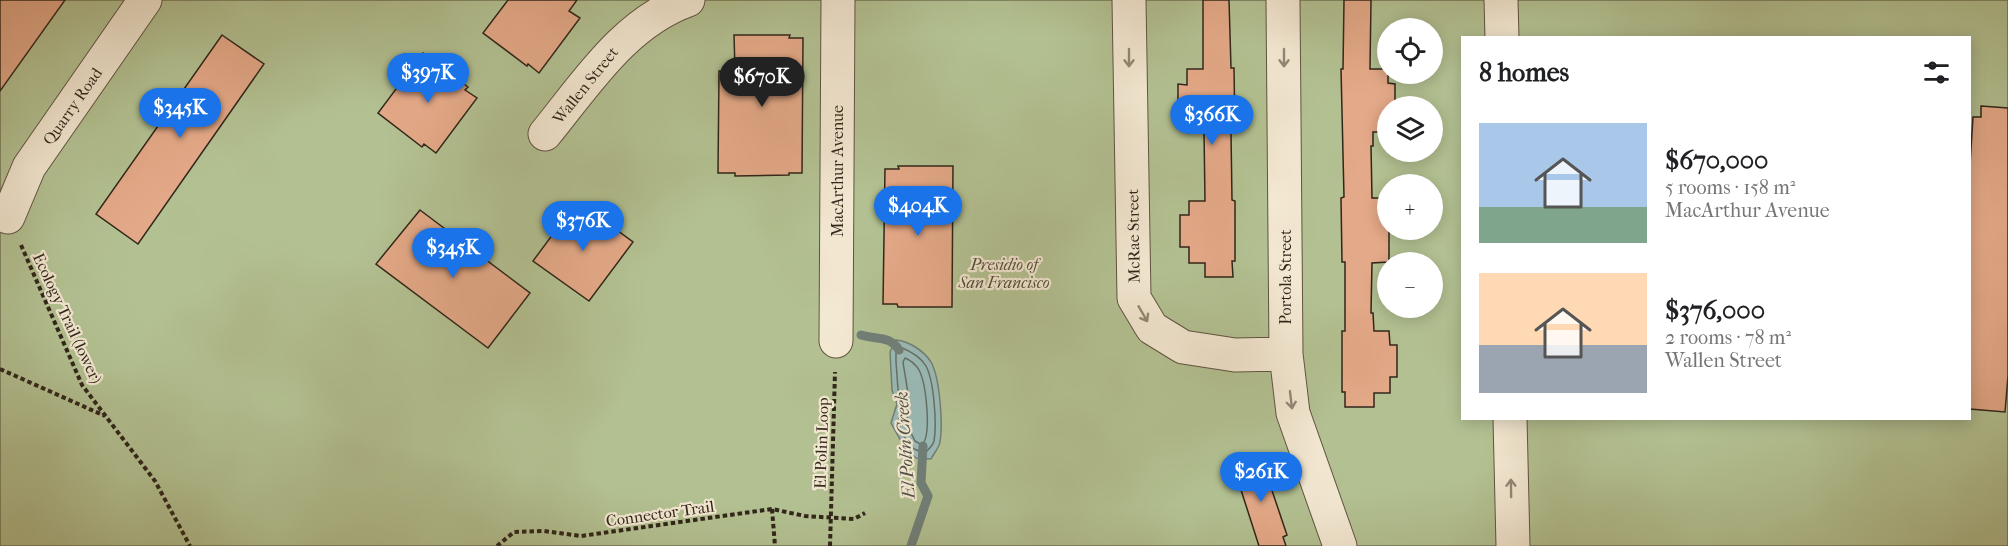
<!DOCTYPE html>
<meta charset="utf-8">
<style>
:root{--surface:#fff;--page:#f6f6f6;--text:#202124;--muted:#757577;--accent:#1a73e8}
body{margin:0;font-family:"IM FELL French Canon",serif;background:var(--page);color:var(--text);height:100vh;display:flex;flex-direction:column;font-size:22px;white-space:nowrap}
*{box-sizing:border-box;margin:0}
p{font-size:20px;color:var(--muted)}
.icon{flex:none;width:33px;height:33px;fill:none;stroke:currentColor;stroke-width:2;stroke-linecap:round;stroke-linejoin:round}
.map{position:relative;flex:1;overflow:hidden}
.panel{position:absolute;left:1461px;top:36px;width:510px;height:384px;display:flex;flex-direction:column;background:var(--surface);border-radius:0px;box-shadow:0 3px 15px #0003}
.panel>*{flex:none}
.fabs{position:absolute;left:1377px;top:18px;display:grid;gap:12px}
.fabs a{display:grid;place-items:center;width:66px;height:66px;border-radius:50%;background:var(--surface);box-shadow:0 3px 15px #0003;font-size:30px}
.price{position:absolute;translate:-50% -51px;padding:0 14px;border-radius:21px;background:var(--accent);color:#fff;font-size:20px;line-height:39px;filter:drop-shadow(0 2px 3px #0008)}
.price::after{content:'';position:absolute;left:50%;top:36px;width:18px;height:14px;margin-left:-9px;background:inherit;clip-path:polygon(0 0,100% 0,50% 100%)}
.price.active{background:#222;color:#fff}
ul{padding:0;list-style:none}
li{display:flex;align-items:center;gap:18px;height:150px;padding:0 18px}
li span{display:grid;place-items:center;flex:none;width:168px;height:120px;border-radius:0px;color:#555}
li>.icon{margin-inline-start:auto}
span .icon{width:72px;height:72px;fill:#fffc;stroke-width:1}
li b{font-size:26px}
h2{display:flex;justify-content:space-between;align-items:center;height:72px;padding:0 18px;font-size:26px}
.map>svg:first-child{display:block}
.green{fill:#b3c192;stroke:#727456;stroke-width:1.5;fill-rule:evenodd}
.water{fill:#9abab6;stroke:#707f78;stroke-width:1.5}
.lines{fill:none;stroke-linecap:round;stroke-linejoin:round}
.shore{stroke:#657068;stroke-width:1.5}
.stream{stroke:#707f78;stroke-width:9}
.building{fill:#e4a988;stroke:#30261a;stroke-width:1.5}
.minor-casing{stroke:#5f5442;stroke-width:35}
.path{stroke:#30261a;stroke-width:4;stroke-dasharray:4.5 3;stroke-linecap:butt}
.minor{stroke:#f3e8d2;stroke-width:33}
.oneway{stroke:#928776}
.labels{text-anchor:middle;stroke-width:4.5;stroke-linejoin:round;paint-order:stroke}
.street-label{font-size:16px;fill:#30261a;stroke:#f3e8d2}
.park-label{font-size:16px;font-style:italic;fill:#514d38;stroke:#f3e8d2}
.water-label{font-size:18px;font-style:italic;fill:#505249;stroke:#f3e8d2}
</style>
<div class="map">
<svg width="2008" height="546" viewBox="0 0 2008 546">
<rect width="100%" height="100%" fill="#ecdcb9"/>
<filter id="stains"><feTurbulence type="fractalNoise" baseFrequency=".00333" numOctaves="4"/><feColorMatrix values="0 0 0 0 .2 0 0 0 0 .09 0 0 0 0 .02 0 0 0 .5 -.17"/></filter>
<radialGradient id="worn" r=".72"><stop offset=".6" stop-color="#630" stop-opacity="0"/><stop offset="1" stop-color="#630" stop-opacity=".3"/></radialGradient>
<!-- green -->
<path class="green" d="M 0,0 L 2008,0 L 2008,546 L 0,546 ZM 1388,28 L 1432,28 L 1432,74 L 1388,74 ZM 1462,38 L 1970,38 L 1970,418 L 1462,418 ZM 1388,106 L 1432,106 L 1432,152 L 1388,152 ZM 1388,184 L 1432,184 L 1432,230 L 1388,230 ZM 1388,262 L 1432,262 L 1432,308 L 1388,308 Z"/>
<!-- water -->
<path class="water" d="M 896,340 C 909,341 924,351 931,362 C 940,378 943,424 940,442 C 939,448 934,453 931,459 L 916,458 L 906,450 L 891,423 L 897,404 L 892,390 L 890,352 Z"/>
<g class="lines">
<!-- shore -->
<path class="shore" d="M 900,347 C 910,351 921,357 926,366 C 934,381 937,424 934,441 C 933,445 929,449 926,452 C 909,452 904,437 898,423 L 902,404 L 898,389 L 896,362 L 896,352 Z
M 905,358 C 910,360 916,365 919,370 C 926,383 932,435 922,445 L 915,441 L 906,423 C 912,402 906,384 903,362 Z"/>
<!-- stream -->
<path class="stream" d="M 861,335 C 877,340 889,335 899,350
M 911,546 L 928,496 L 921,483 L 923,446"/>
</g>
<!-- building -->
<path class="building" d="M 0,0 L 65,0 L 0,91 Z
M 508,0 L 577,0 L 569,11 L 580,18 L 539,73 L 528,64 L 527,66 L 483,33 Z
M 1203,0 L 1229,0 L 1231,68 L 1234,68 L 1235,132 L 1231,133 L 1232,200 L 1235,201 L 1235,261 L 1232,261 L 1233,277 L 1205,277 L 1205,263 L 1189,263 L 1189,247 L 1180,247 L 1180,215 L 1189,215 L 1189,201 L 1205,201 L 1204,132 L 1188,133 L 1187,116 L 1178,116 L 1178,84 L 1187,85 L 1187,69 L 1203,69 Z
M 1344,0 L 1371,0 L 1370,69 L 1388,69 L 1388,83 L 1395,84 L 1395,106 L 1388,106 L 1388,132 L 1373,132 L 1373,146 L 1371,146 L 1372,198 L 1388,198 L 1388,230 L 1389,230 L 1389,262 L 1372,263 L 1371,313 L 1373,313 L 1374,331 L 1389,331 L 1390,345 L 1397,345 L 1397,377 L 1390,377 L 1390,393 L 1374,393 L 1374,407 L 1345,407 L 1345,392 L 1342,392 L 1342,331 L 1345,331 L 1345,262 L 1342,262 L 1341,198 L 1344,197 L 1341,69 L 1343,69 Z
M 222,35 L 264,64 L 138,244 L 96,214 Z
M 734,35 L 790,35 L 789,38 L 803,38 L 802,173 L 789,173 L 789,175 L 735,176 L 735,173 L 718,173 L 719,71 L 735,71 Z
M 423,53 L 468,87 L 465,90 L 477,98 L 436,153 L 424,144 L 422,147 L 378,113 Z
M 1981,106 L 2008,108 L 2008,376 L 2005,412 L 1970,409 L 1970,164 L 1973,117 L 1981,117 Z
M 898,166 L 953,166 L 952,307 L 898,307 L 897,304 L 883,304 L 885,169 L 899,169 Z
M 576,203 L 587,212 L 588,209 L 633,242 L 589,301 L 533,261 Z
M 420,210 L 530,293 L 488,348 L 376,264 Z
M 1260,455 L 1287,535 L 1283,537 L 1286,546 L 1259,546 L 1233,465 Z"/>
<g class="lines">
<defs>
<path id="minor" d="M 1129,0 L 1134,298 L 1152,328 L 1183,347 L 1235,355 L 1286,354
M 1283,0 L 1286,354 L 1293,413 L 1340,546
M 1501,0 L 1502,38
M 545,134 C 586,84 624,23 688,0
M 8,217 L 29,167 L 145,0
M 836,341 L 838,0
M 1510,418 L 1513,546"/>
</defs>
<!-- minor casing -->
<use href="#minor" class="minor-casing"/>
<!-- path -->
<path class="path" d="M 21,245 L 82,385 L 155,481 L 190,546
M 0,369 L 105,416
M 772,509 L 775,546
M 497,546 L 514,532 L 544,531 L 581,536 L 772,509 L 805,516 L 854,519 L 865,513
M 830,546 L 835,372"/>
<!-- minor -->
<use href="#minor" class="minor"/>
</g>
<!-- one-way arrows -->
<defs><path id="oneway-shaft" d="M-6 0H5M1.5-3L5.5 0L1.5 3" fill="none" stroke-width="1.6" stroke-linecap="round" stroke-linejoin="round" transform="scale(1.5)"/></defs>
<g class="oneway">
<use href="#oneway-shaft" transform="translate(1129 58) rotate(90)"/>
<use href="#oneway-shaft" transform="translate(1284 58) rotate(90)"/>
<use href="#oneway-shaft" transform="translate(1143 314) rotate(60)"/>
<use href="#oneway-shaft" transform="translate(1291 400) rotate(83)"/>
<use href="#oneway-shaft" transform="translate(1511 488) rotate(-91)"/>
</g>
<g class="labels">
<!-- street labels -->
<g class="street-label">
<text transform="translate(585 85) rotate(-51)" y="6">Wallen Street</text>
<text transform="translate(72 106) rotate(-55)" y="6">Quarry Road</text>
<text transform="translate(837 171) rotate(-90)" y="6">MacArthur Avenue</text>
<text transform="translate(1133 236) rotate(-91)" y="6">McRae Street</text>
<text transform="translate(1285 277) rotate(-90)" y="6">Portola Street</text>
<text transform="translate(68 318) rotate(65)" y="6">Ecology Trail (lower)</text>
<text transform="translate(821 443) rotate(-88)" y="6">El Polin Loop</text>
<text transform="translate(660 513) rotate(-8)" y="6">Connector Trail</text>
</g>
<!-- park labels -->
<g class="park-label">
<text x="1004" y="270">Presidio of<tspan x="1004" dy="18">San Francisco</tspan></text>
</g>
<!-- water labels -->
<g class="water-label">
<text transform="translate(905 445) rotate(-94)" y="6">El Polín Creek</text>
</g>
</g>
<rect width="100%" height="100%" filter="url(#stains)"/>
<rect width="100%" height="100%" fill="url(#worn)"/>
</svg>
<div class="fabs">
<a><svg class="icon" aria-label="locate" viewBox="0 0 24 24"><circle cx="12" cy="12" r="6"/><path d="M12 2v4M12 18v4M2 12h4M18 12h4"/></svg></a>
<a><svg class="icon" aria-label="layers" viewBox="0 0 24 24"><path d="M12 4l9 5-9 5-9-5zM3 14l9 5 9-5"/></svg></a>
<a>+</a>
<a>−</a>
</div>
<b class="price" style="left:428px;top:104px">$397K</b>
<b class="price active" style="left:762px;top:108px">$670K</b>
<b class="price" style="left:180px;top:139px">$345K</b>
<b class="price" style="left:1212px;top:146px">$366K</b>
<b class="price" style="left:918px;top:237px">$404K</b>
<b class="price" style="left:583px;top:252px">$376K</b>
<b class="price" style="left:453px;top:279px">$345K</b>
<b class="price" style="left:1261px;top:503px">$261K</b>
<section class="panel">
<h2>8 homes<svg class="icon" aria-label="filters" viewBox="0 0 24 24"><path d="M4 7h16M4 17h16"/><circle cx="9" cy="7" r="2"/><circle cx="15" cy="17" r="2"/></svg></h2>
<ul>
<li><span style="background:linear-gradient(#a9c7e8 70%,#7fa58c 0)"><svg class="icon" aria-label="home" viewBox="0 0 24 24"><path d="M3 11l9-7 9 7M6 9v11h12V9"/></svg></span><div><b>$670,000</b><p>5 rooms · 158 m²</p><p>MacArthur Avenue</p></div></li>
<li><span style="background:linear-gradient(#ffd9b3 60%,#9aa5b1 0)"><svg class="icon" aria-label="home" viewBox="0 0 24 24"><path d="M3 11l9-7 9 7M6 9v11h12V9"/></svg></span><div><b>$376,000</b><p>2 rooms · 78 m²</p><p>Wallen Street</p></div></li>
</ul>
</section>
</div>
